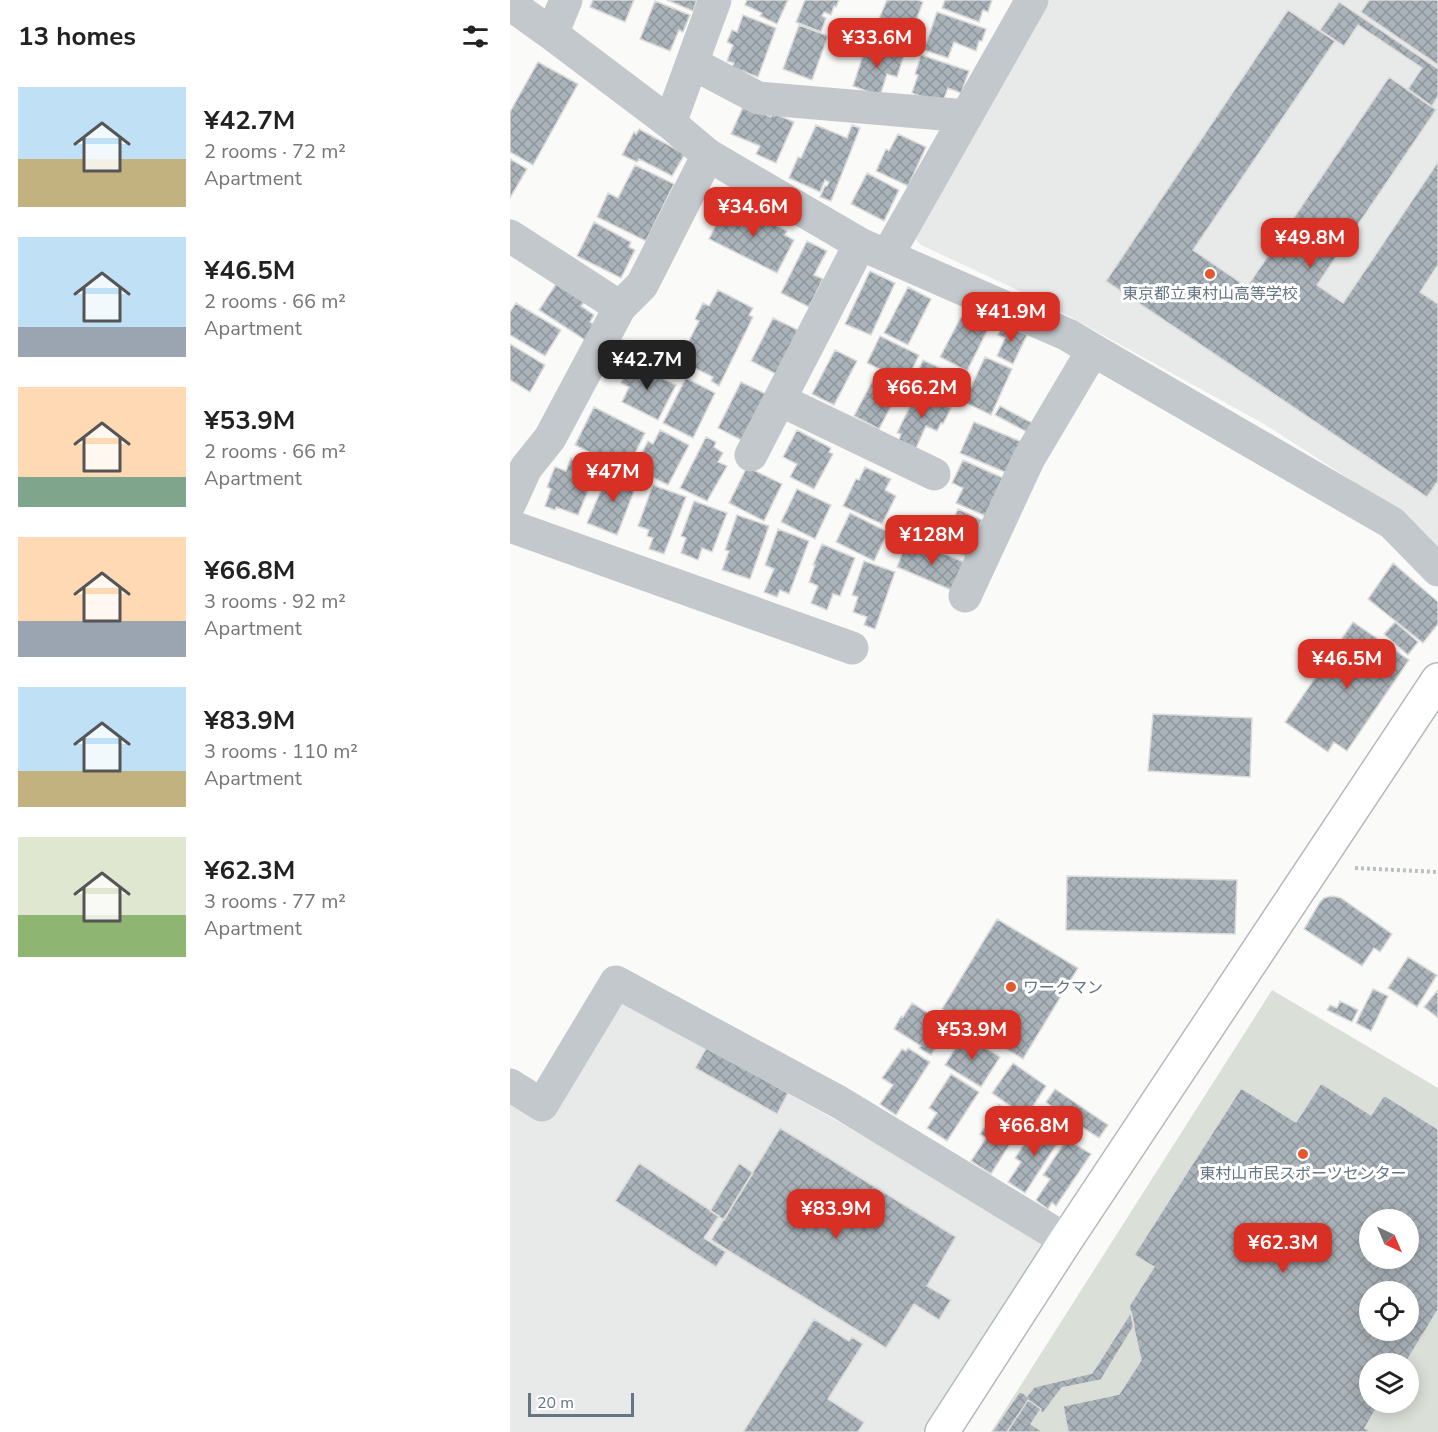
<!DOCTYPE html>
<meta charset="utf-8">
<style>
:root{--surface:#fff;--page:#f2f2f2;--text:#222;--muted:#767676;--accent:#d93025}
body{margin:0;font-family:"Nunito Sans","Noto Sans JP",sans-serif;background:var(--page);color:var(--text);height:100vh;display:flex;flex-direction:column;font-size:22px;white-space:nowrap}
*{box-sizing:border-box;margin:0}
p{font-size:20px;color:var(--muted)}
.icon{flex:none;width:33px;height:33px;fill:none;stroke:currentColor;stroke-width:2;stroke-linecap:round;stroke-linejoin:round}
.map{position:relative;flex:1;overflow:hidden}
.side{display:flex;flex-direction:column;background:var(--surface);width:510px}
.side>*{flex:none}
.needle{width:39px;rotate:136deg}
.controls{position:absolute;left:849px;top:1209px;display:grid;gap:12px}
.controls a{display:grid;place-items:center;width:60px;height:60px;border-radius:50%;background:var(--surface);box-shadow:0 3px 15px #0003;font-size:30px}
.scale{position:absolute;left:18px;bottom:15px;width:106px;box-sizing:border-box;padding-left:6px;border:3px solid #657683;border-top:0;font-size:16px;line-height:21px;white-space:nowrap;color:#657683;-webkit-text-stroke:4px #fff;paint-order:stroke}
.price{position:absolute;translate:-50% -51px;padding:0 14px;border-radius:12px;background:var(--accent);color:#fff;font-size:20px;line-height:39px;filter:drop-shadow(0 2px 3px #0008)}
.price::after{content:'';position:absolute;left:50%;top:36px;width:18px;height:14px;margin-left:-9px;background:inherit;clip-path:polygon(0 0,100% 0,50% 100%)}
.price.on{background:#222;color:#fff}
ul{padding:0;list-style:none}
li{display:flex;align-items:center;gap:18px;height:150px;padding:0 18px}
li span{display:grid;place-items:center;flex:none;width:168px;height:120px;border-radius:0px;color:#555}
li>.icon{margin-inline-start:auto}
span .icon{width:72px;height:72px;fill:#fffc;stroke-width:1}
li b{font-size:26px}
h2{display:flex;justify-content:space-between;align-items:center;height:72px;padding:0 18px;font-size:26px}
main{display:flex;flex:1;min-height:0}
.map>svg:first-child{display:block}
.built{fill:#e8e9e9}
.pitch{fill:#dadfd7;fill-rule:evenodd}
.building{fill:url(#building-cross-hatch);stroke:#dcdcda;stroke-width:1.5;fill-rule:evenodd}
.lines{fill:none;stroke-linecap:round;stroke-linejoin:round}
.secondary-casing{stroke:#b3babf;stroke-width:36}
.path{stroke:#bbbfc2;stroke-width:4;stroke-dasharray:3 3;stroke-linecap:butt}
.street{stroke:#c3c8cc;stroke-width:33}
.secondary{stroke:#fff;stroke-width:33}
.poi-dot{fill:#e4572e;stroke:#fff;stroke-width:2}
.labels{text-anchor:middle;stroke-width:6;stroke-linejoin:round;paint-order:stroke}
.poi-label{font-size:16px;fill:#657683;stroke:#fff}
</style>
<main>
<section class="side">
<h2>13 homes<svg class="icon" aria-label="filters" viewBox="0 0 24 24"><path d="M4 7h16M4 17h16"/><circle cx="9" cy="7" r="2"/><circle cx="15" cy="17" r="2"/></svg></h2>
<ul>
<li><span style="background:linear-gradient(#bfe0f5 60%,#c2b280 0)"><svg class="icon" aria-label="home" viewBox="0 0 24 24"><path d="M3 11l9-7 9 7M6 9v11h12V9"/></svg></span><div><b>¥42.7M</b><p>2 rooms · 72 m²</p><p>Apartment</p></div></li>
<li><span style="background:linear-gradient(#bfe0f5 75%,#9aa5b1 0)"><svg class="icon" aria-label="home" viewBox="0 0 24 24"><path d="M3 11l9-7 9 7M6 9v11h12V9"/></svg></span><div><b>¥46.5M</b><p>2 rooms · 66 m²</p><p>Apartment</p></div></li>
<li><span style="background:linear-gradient(#ffd9b3 75%,#7fa58c 0)"><svg class="icon" aria-label="home" viewBox="0 0 24 24"><path d="M3 11l9-7 9 7M6 9v11h12V9"/></svg></span><div><b>¥53.9M</b><p>2 rooms · 66 m²</p><p>Apartment</p></div></li>
<li><span style="background:linear-gradient(#ffd9b3 70%,#9aa5b1 0)"><svg class="icon" aria-label="home" viewBox="0 0 24 24"><path d="M3 11l9-7 9 7M6 9v11h12V9"/></svg></span><div><b>¥66.8M</b><p>3 rooms · 92 m²</p><p>Apartment</p></div></li>
<li><span style="background:linear-gradient(#bfe0f5 70%,#c2b280 0)"><svg class="icon" aria-label="home" viewBox="0 0 24 24"><path d="M3 11l9-7 9 7M6 9v11h12V9"/></svg></span><div><b>¥83.9M</b><p>3 rooms · 110 m²</p><p>Apartment</p></div></li>
<li><span style="background:linear-gradient(#dfe7d0 65%,#8fb573 0)"><svg class="icon" aria-label="home" viewBox="0 0 24 24"><path d="M3 11l9-7 9 7M6 9v11h12V9"/></svg></span><div><b>¥62.3M</b><p>3 rooms · 77 m²</p><p>Apartment</p></div></li>
</ul>
</section>
<div class="map">
<svg width="928" height="1432" viewBox="0 0 928 1432">
<defs>
<pattern id="building-cross-hatch" width="8" height="8" patternUnits="userSpaceOnUse" patternTransform="scale(1.5)"><rect width="8" height="8" fill="#aab3b9"/><path d="M0 0l8 8M0 8l8-8" fill="none" stroke="#8e969c"/></pattern>
</defs>
<rect width="100%" height="100%" fill="#fafaf8"/>
<!-- built -->
<path class="built" d="M 533,0 L 928,0 L 928,546 L 900,518 L 754,424 L 533,302 L 411,245 L 403,237 Z
M 110,998 L 539,1241 L 413,1432 L 0,1432 L 0,1099 L 36,1121 Z"/>
<!-- pitch -->
<path class="pitch" d="M 762,990 L 928,1088 L 928,1432 L 481,1432 ZM 860,1220 L 898,1220 L 898,1258 L 860,1258 ZM 860,1292 L 898,1292 L 898,1330 L 860,1330 ZM 860,1364 L 898,1364 L 898,1402 L 860,1402 Z"/>
<!-- building -->
<path class="building" d="M 83,0 L 124,0 L 115,22 L 80,7 Z
M 157,0 L 187,0 L 183,11 Z
M 237,0 L 278,0 L 267,24 L 250,16 L 252,13 L 235,5 Z
M 295,0 L 329,0 L 326,7 L 324,6 L 321,15 L 314,12 L 312,16 L 316,18 L 311,32 L 286,22 Z
M 377,0 L 407,0 L 413,2 L 407,18 L 409,19 L 397,50 L 378,42 L 381,34 L 374,31 L 376,25 L 368,21 Z
M 435,0 L 482,0 L 478,12 L 473,10 L 469,22 L 432,8 Z
M 859,0 L 928,0 L 928,65 L 851,12 Z
M 145,1 L 180,15 L 173,32 L 169,30 L 160,51 L 130,39 Z
M 829,2 L 928,69 L 928,96 L 922,106 L 898,89 L 912,68 L 848,25 L 834,46 L 810,30 Z
M 778,10 L 825,41 L 683,250 L 737,287 L 879,77 L 926,110 L 807,285 L 833,303 L 928,162 L 928,265 L 910,292 L 928,304 L 928,481 L 917,497 L 596,281 Z
M 427,12 L 476,29 L 472,41 L 469,41 L 466,51 L 444,42 L 438,58 L 414,50 Z
M 233,15 L 266,28 L 248,77 L 222,67 L 224,63 L 217,61 L 223,45 L 217,42 L 222,30 L 227,32 Z
M 289,25 L 318,36 L 302,80 L 273,69 Z
M 357,43 L 394,55 L 387,77 L 377,74 L 370,96 L 343,86 Z
M 411,55 L 459,71 L 451,93 L 438,88 L 432,104 L 402,93 L 408,75 L 405,74 Z
M 28,62 L 68,84 L 23,165 L 0,152 L 0,112 Z
M 234,105 L 261,117 L 263,113 L 284,122 L 266,163 L 246,154 L 250,146 L 221,134 Z
M 306,125 L 337,138 L 342,125 L 350,128 L 321,201 L 310,197 L 315,186 L 317,186 L 319,182 L 315,180 L 310,192 L 279,178 L 288,157 L 291,158 Z
M 129,129 L 175,154 L 162,176 L 129,159 L 127,162 L 112,155 L 124,132 L 126,134 Z
M 388,134 L 416,147 L 398,186 L 366,171 L 376,149 L 379,151 Z
M 0,159 L 17,169 L 0,198 Z
M 125,165 L 164,184 L 136,241 L 87,217 L 98,193 L 108,198 Z
M 357,173 L 389,190 L 374,221 L 341,204 Z
M 215,207 L 233,216 L 236,209 L 277,231 L 275,235 L 284,240 L 267,273 L 199,239 Z
M 84,222 L 121,242 L 119,247 L 125,250 L 111,278 L 67,256 Z
M 297,241 L 317,251 L 304,275 L 313,279 L 299,307 L 271,293 Z
M 360,271 L 385,283 L 361,335 L 335,324 Z
M 48,281 L 76,300 L 71,306 L 84,315 L 80,322 L 83,324 L 75,340 L 29,310 Z
M 398,287 L 421,299 L 398,345 L 374,333 Z
M 208,290 L 243,308 L 239,315 L 243,317 L 209,386 L 201,381 L 203,377 L 169,360 L 189,321 L 185,319 L 193,303 L 199,306 Z
M 6,303 L 51,330 L 35,356 L 0,335 L 0,312 Z
M 451,317 L 477,331 L 457,371 L 430,357 Z
M 263,318 L 288,330 L 266,374 L 241,361 Z
M 493,324 L 517,335 L 503,364 L 487,356 L 495,338 L 488,335 Z
M 370,336 L 409,355 L 396,382 L 357,363 Z
M 113,340 L 161,364 L 155,375 L 107,352 Z
M 0,344 L 35,365 L 20,392 L 0,380 Z
M 325,350 L 347,361 L 324,405 L 302,394 Z
M 475,357 L 502,369 L 481,415 L 454,402 Z
M 413,360 L 451,378 L 438,404 L 401,386 Z
M 120,363 L 166,385 L 148,420 L 112,402 L 119,387 L 111,383 Z
M 366,374 L 391,387 L 369,429 L 344,416 Z
M 176,378 L 205,393 L 183,438 L 153,423 Z
M 231,382 L 256,394 L 233,441 L 208,428 Z
M 407,392 L 441,408 L 433,424 L 431,423 L 427,431 L 416,426 L 406,448 L 389,440 L 391,434 L 387,433 Z
M 490,406 L 524,424 L 519,433 L 485,415 Z
M 84,407 L 135,433 L 116,471 L 65,445 Z
M 464,422 L 512,442 L 497,473 L 450,453 Z
M 150,430 L 179,445 L 158,485 L 134,473 L 135,469 L 126,464 L 138,441 L 143,444 Z
M 287,430 L 321,448 L 319,452 L 323,454 L 304,489 L 280,477 L 287,464 L 273,457 Z
M 196,437 L 206,442 L 204,447 L 213,453 L 208,462 L 217,466 L 197,501 L 170,488 Z
M 61,458 L 87,469 L 68,515 L 46,507 L 45,510 L 35,506 L 41,489 L 37,487 L 45,467 L 56,471 Z
M 453,460 L 495,479 L 478,517 L 446,503 L 453,488 L 442,483 Z
M 237,467 L 272,484 L 254,521 L 219,503 Z
M 355,467 L 381,479 L 375,490 L 386,496 L 372,524 L 333,506 L 346,479 L 349,480 Z
M 100,473 L 107,476 L 109,473 L 128,481 L 107,535 L 77,523 L 92,488 L 94,489 Z
M 143,485 L 176,497 L 154,554 L 139,549 L 143,538 L 137,536 L 139,530 L 128,526 Z
M 287,489 L 321,505 L 305,539 L 271,522 Z
M 184,501 L 217,513 L 202,552 L 192,548 L 188,560 L 171,553 L 176,538 L 171,536 Z
M 448,509 L 472,520 L 456,556 L 417,539 L 425,521 L 440,527 Z
M 340,513 L 378,532 L 364,561 L 326,542 Z
M 227,515 L 259,526 L 240,579 L 212,570 L 219,551 L 215,550 Z
M 268,529 L 299,541 L 279,594 L 270,590 L 267,597 L 254,592 L 264,569 L 255,565 Z
M 312,544 L 345,558 L 330,596 L 323,594 L 317,610 L 301,603 L 308,586 L 299,582 L 305,565 L 303,565 Z
M 396,544 L 408,549 L 410,544 L 456,563 L 444,591 L 387,567 Z
M 354,561 L 385,572 L 365,629 L 354,625 L 357,617 L 343,612 L 348,597 L 342,595 Z
M 883,563 L 928,602 L 928,624 L 913,643 L 858,599 Z
M 843,622 L 899,660 L 837,751 L 824,742 L 818,752 L 775,722 Z
M 885,622 L 908,642 L 898,655 L 874,634 Z
M 643,714 L 742,718 L 740,777 L 638,771 Z
M 557,876 L 727,880 L 725,934 L 556,930 Z
M 822,896 L 831,898 L 882,934 L 870,952 L 864,948 L 852,966 L 794,929 L 810,902 L 814,898 Z
M 487,919 L 568,968 L 513,1059 L 432,1009 Z
M 898,957 L 927,975 L 907,1007 L 878,988 Z
M 863,989 L 878,996 L 861,1031 L 846,1023 Z
M 928,990 L 928,1018 L 914,1007 Z
M 830,1001 L 848,1010 L 842,1022 L 817,1010 L 820,1005 L 827,1008 Z
M 402,1003 L 439,1026 L 421,1055 L 409,1048 L 411,1046 L 384,1029 L 391,1016 L 393,1017 Z
M 454,1034 L 490,1057 L 471,1087 L 435,1065 Z
M 197,1047 L 278,1093 L 267,1114 L 185,1068 Z
M 398,1048 L 420,1062 L 386,1115 L 370,1104 L 383,1085 L 372,1078 L 392,1049 L 396,1051 Z
M 503,1063 L 536,1086 L 516,1117 L 482,1093 Z
M 441,1074 L 469,1092 L 437,1141 L 417,1128 L 427,1113 L 419,1108 Z
M 811,1083 L 861,1115 L 874,1095 L 928,1129 L 928,1310 L 895,1364 L 860,1364 L 860,1402 L 870,1402 L 855,1428 L 861,1432 L 558,1432 L 553,1406 L 609,1394 L 631,1360 L 619,1306 L 644,1267 L 624,1255 L 731,1088 L 786,1122 ZM 860,1220 L 898,1220 L 898,1258 L 860,1258 ZM 860,1292 L 898,1292 L 898,1330 L 860,1330 Z
M 545,1089 L 598,1125 L 589,1138 L 569,1125 L 562,1137 L 537,1120 L 545,1109 L 536,1102 Z
M 489,1105 L 515,1120 L 481,1174 L 461,1161 L 476,1138 L 470,1134 Z
M 532,1123 L 552,1136 L 515,1193 L 498,1182 L 511,1162 L 505,1158 L 521,1134 L 524,1135 Z
M 270,1128 L 446,1237 L 417,1286 L 441,1300 L 429,1320 L 404,1304 L 376,1348 L 201,1240 Z
M 557,1139 L 581,1154 L 546,1206 L 542,1202 L 538,1209 L 526,1200 L 540,1179 L 533,1175 Z
M 129,1163 L 209,1216 L 194,1238 L 216,1252 L 206,1267 L 105,1201 Z
M 229,1163 L 243,1173 L 214,1220 L 200,1211 Z
M 621,1312 L 624,1326 L 591,1380 L 552,1388 L 533,1413 L 530,1411 L 531,1409 L 518,1400 L 497,1432 L 482,1432 L 510,1391 L 517,1396 L 524,1387 L 582,1373 Z
M 304,1319 L 339,1341 L 342,1337 L 353,1344 L 318,1399 L 354,1422 L 348,1432 L 233,1432 Z
M 518,1400 L 531,1409 L 521,1424 L 533,1432 L 497,1432 Z"/>
<g class="lines">
<defs>
<path id="secondary" d="M 432,1432 L 556,1240 L 928,680"/>
</defs>
<!-- secondary casing -->
<use href="#secondary" class="secondary-casing"/>
<!-- path -->
<path class="path" d="M 845,868 L 928,872"/>
<!-- street -->
<path class="street" d="M 0,4 L 42,34 L 160,123 L 198,155 L 350,244 L 558,335 L 583,350 L 882,523 L 928,570
M 42,34 L 56,0
M 182,63 L 248,98 L 456,116
M 160,123 L 205,0
M 0,236 L 110,307
M 377,256 L 522,0
M 270,400 L 424,474
M 241,455 L 350,244
M 0,503 L 16,468 L 40,438 L 110,307 L 132,285 L 198,155
M 0,526 L 342,648
M 455,596 L 519,458 L 583,350
M 0,1085 L 32,1105 L 106,982 L 329,1102 L 556,1240"/>
<!-- secondary -->
<use href="#secondary" class="secondary"/>
</g>
<!-- markers -->
<g class="poi-dot">
<circle cx="700" cy="274" r="6"/>
<circle cx="501" cy="987" r="6"/>
<circle cx="793" cy="1154" r="6"/>
</g>
<g class="labels">
<!-- poi labels -->
<g class="poi-label">
<text x="700" y="299">東京都立東村山高等学校</text>
<text x="513" y="993" text-anchor="start">ワークマン</text>
<text x="793" y="1179">東村山市民スポーツセンター</text>
</g>
</g>
</svg>
<div class="controls">
<a><svg class="needle" viewBox="-14 -14 28 28"><path d="M0-13l5 13h-10z" fill="#e53935"/><path d="M0 13l5-13h-10z" fill="#767676"/></svg></a>
<a><svg class="icon" aria-label="locate" viewBox="0 0 24 24"><circle cx="12" cy="12" r="6"/><path d="M12 2v4M12 18v4M2 12h4M18 12h4"/></svg></a>
<a><svg class="icon" aria-label="layers" viewBox="0 0 24 24"><path d="M12 4l9 5-9 5-9-5zM3 14l9 5 9-5"/></svg></a>
</div>
<div class="scale">20 m</div>
<b class="price" style="left:367px;top:69px">¥33.6M</b>
<b class="price" style="left:243px;top:238px">¥34.6M</b>
<b class="price" style="left:800px;top:269px">¥49.8M</b>
<b class="price" style="left:501px;top:343px">¥41.9M</b>
<b class="price on" style="left:137px;top:391px">¥42.7M</b>
<b class="price" style="left:412px;top:419px">¥66.2M</b>
<b class="price" style="left:103px;top:503px">¥47M</b>
<b class="price" style="left:422px;top:566px">¥128M</b>
<b class="price" style="left:837px;top:690px">¥46.5M</b>
<b class="price" style="left:462px;top:1061px">¥53.9M</b>
<b class="price" style="left:524px;top:1157px">¥66.8M</b>
<b class="price" style="left:326px;top:1240px">¥83.9M</b>
<b class="price" style="left:773px;top:1274px">¥62.3M</b>
</div>
</main>
